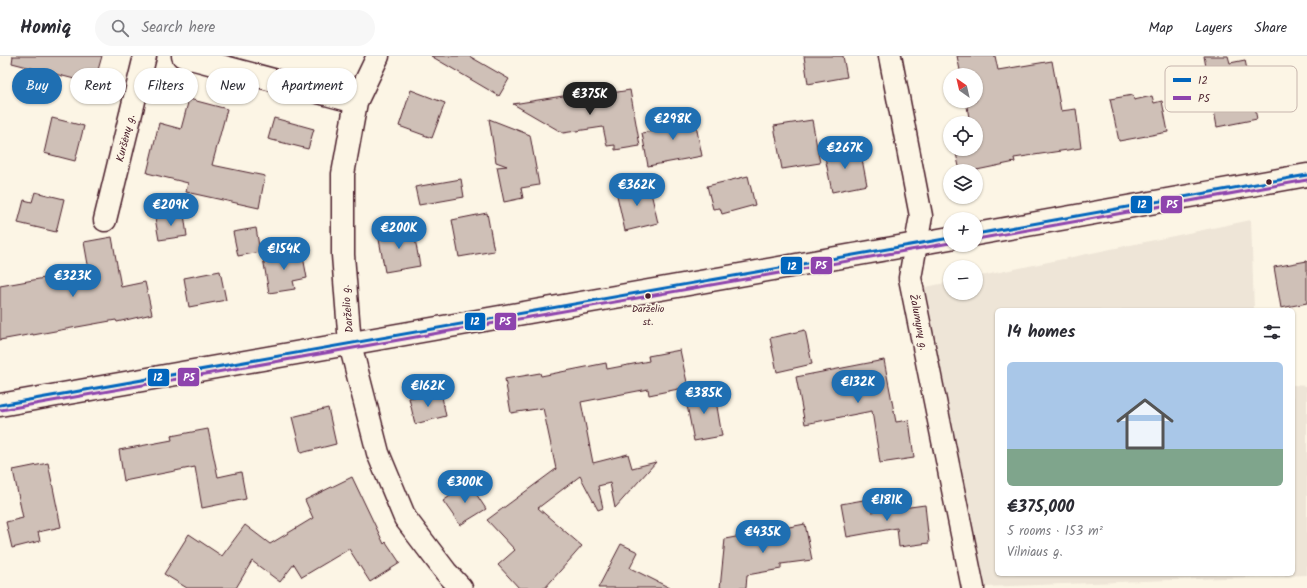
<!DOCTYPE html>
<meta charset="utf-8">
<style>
:root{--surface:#fff;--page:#f7f7f7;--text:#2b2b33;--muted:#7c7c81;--line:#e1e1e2;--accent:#1f6fb2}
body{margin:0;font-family:Kalam,sans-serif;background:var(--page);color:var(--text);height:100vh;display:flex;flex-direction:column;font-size:15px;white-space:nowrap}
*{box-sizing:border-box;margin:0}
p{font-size:13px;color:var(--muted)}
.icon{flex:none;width:22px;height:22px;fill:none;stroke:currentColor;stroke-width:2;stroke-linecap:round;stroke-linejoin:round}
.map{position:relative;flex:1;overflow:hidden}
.panel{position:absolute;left:995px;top:252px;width:300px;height:268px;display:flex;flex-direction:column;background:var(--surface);border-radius:6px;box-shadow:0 1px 3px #0004}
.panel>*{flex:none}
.banner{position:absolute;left:12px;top:12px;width:380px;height:36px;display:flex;gap:8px}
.needle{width:26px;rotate:326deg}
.fabs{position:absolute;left:943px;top:12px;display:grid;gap:8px}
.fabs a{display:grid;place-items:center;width:40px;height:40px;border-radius:50%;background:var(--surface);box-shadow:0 1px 3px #0004;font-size:20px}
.price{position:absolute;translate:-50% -34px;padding:0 9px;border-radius:14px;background:var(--accent);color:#fff;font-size:13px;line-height:26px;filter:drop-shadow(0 1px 2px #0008)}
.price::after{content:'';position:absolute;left:50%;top:24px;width:12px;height:9px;margin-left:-6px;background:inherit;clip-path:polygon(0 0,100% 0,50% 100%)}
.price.selected{background:#222;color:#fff}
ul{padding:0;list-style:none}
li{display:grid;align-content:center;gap:8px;height:212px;padding:0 12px}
li span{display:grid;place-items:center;height:124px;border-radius:6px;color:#555}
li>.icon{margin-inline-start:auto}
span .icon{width:72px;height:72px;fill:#fffc;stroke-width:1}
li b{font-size:17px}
h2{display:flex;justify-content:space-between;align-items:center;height:48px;padding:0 12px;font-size:17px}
.pill{padding:0 14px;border-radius:18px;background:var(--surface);box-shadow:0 1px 3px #0004;font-size:14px;line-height:36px}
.pill.selected{background:var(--accent);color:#fff}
header{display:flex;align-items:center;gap:24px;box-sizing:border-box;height:56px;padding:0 20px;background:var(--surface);border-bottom:1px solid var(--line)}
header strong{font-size:19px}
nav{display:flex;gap:22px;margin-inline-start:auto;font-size:14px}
.search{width:280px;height:36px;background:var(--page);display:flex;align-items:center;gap:10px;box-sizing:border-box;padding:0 14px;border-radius:22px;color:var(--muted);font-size:15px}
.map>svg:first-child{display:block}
.built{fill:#eee5d7}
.building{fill:#cfc0b7;stroke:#4a1f2b}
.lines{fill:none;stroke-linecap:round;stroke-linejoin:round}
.minor-casing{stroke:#4a1f2b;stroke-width:25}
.trunk-casing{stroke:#4a1f2b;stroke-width:25}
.minor{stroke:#fcf5e5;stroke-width:22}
.trunk{stroke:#fcf5e5;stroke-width:22}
.bus-1-casing{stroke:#fcf5e5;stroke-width:6}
.bus-2-casing{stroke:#fcf5e5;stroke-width:6}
.bus-1{stroke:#0065bd;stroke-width:3}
.bus-2{stroke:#8e44ad;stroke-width:3}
.bus-dot{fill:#4a1f2b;stroke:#fcf5e5;stroke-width:1.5}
.labels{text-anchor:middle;stroke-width:3.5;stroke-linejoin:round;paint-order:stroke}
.bus-label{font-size:10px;fill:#4a1f2b;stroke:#fcf5e5}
.street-label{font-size:11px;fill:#4a1f2b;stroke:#fcf5e5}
.key{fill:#fcf5e5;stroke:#c7b5ad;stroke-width:1}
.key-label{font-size:11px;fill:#4a1f2b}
.line-badge{stroke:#fcf5e5;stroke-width:1.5}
.badge-label{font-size:11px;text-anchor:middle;font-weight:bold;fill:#fff}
</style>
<header>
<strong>Homiq</strong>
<div class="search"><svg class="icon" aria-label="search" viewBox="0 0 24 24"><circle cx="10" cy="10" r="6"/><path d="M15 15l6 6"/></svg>Search here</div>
<nav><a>Map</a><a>Layers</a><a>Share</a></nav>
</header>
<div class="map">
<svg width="1307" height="532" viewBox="0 0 1307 532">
<rect width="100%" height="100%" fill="#fcf5e5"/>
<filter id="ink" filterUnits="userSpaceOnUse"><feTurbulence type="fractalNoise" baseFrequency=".025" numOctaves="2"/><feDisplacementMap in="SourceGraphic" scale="8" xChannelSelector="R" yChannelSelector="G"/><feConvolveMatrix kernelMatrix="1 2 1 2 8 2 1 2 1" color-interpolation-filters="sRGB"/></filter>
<g filter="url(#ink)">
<!-- built -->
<path class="built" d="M 1251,164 L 1254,254 L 997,254 L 997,518 L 1293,518 L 1293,329 L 1307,330 L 1307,519 L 985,531 L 921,232 L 950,226 L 950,237 L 976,237 L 976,221 Z"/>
<!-- building -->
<path class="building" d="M 13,0 L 102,0 L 94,28 L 12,7 Z
M 431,0 L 469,0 L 509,23 L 499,40 Z
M 804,0 L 843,0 L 847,21 L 808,28 Z
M 957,0 L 995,0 L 998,14 L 1052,5 L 1061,55 L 1076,53 L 1081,92 L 1014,102 L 1015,106 L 972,115 L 960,115 L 955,93 L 976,93 L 976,67 L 970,67 L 966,45 L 976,45 L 976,19 L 961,19 Z
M 1204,0 L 1228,0 L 1230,7 L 1245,4 L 1257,63 L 1217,71 Z
M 411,34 L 445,47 L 432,82 L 399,70 Z
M 630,34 L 640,90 L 615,94 L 615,89 L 607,90 L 603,71 L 563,77 L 513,48 L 569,39 L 569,44 Z
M 1133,39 L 1134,44 L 1152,40 L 1154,47 L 1162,45 L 1168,76 L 1119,85 L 1110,43 Z
M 189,43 L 227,53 L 212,109 L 265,120 L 259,152 L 186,136 L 188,127 L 147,117 L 159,67 L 181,73 Z
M 693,54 L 702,100 L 648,110 L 642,77 L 676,70 L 674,58 Z
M 52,62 L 84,70 L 75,105 L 44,97 Z
M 274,62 L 314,73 L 308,93 L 268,83 Z
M 489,63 L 530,79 L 539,129 L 521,132 L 523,142 L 504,146 L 497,111 L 507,110 L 496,106 Z
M 812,64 L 820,107 L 782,113 L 774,70 Z
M 845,92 L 847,101 L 861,98 L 867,129 L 832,136 L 824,96 Z
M 748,120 L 755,149 L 722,158 L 720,152 L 713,153 L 707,130 Z
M 461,123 L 464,141 L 419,149 L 415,131 Z
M 649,128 L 658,167 L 625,175 L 616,135 Z
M 35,136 L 64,143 L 56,176 L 18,167 L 24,144 L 32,146 Z
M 487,157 L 494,195 L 459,201 L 452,164 Z
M 184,158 L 187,180 L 159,184 L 155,162 Z
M 256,172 L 260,196 L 238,200 L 233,176 Z
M 413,172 L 420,210 L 385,216 L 378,178 Z
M 112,181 L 121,231 L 145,226 L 152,258 L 117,266 L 116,264 L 33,279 L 33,278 L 0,284 L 0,230 L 89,214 L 84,186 Z
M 302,195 L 307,222 L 293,225 L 295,233 L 269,237 L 263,202 Z
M 1307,205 L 1307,247 L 1281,252 L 1274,211 Z
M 220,215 L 226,244 L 189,251 L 184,222 Z
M 805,274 L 812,308 L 777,316 L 770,282 Z
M 680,294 L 688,331 L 649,339 L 648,333 L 581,346 L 593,407 L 628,398 L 632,412 L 656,406 L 615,452 L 610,427 L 598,430 L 603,452 L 598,454 L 580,420 L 538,452 L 582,490 L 545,532 L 519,532 L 498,509 L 515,494 L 487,464 L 556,413 L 543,352 L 511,357 L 505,323 L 540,317 L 541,320 L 606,307 L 607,313 L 649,305 L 648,300 Z
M 884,304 L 896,366 L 909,364 L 914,402 L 880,407 L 872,355 L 805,368 L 796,321 Z
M 714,333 L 722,380 L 694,385 L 685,339 Z
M 441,336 L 446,360 L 415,368 L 409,342 Z
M 328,352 L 336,388 L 301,397 L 292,361 Z
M 208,373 L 218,421 L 241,416 L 246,443 L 202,452 L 195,411 L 124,425 L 119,394 L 172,384 L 171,380 Z
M 48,407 L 61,471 L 38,476 L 40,485 L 12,492 L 6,466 L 23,462 L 13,414 Z
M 352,421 L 384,488 L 386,486 L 400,507 L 370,526 L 349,493 L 302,521 L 294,508 L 280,526 L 252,505 L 236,532 L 187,532 L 164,518 L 189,478 L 222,500 L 245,469 L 270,488 L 313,462 L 305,444 Z
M 469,427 L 486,453 L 460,469 L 443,445 Z
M 869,443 L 872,456 L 925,449 L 929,487 L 899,491 L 897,472 L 847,481 L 841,448 Z
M 805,468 L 812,504 L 781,508 L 781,513 L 747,519 L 746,532 L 720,532 L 725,483 Z
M 621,488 L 638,496 L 630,512 L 670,532 L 598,532 Z"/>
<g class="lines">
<defs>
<path id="minor" d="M 183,0 L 356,46
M 378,0 L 356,46 L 343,118 L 343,199 L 350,288 L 378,397 L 405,462 L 446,516 L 461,532
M 890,0 L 921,160 L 910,222 L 973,532
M 105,164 L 145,0"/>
<path id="trunk" d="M 976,178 L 1307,119
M 0,349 L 950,182"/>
</defs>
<!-- minor casing -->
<use href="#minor" class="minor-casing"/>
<!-- trunk casing -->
<use href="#trunk" class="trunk-casing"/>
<!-- minor -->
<use href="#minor" class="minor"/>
<!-- trunk -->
<use href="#trunk" class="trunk"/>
<defs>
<path id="bus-1" d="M 976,178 L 1307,119
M 0,349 L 950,182"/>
<path id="bus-2" d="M 977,183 L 1307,124
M 1,354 L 950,187"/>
</defs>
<!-- bus-1 casing -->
<use href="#bus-1" class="bus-1-casing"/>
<!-- bus-2 casing -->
<use href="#bus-2" class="bus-2-casing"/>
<!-- bus-1 -->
<use href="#bus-1" class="bus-1"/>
<!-- bus-2 -->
<use href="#bus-2" class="bus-2"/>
</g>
</g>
<!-- markers -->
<g class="bus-dot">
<circle cx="1269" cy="126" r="3.5"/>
<circle cx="648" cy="240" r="3.5"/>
</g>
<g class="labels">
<!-- bus labels -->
<g class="bus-label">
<text x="648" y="256">Darželio<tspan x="648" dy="13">st.</tspan></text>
</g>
<!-- street labels -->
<g class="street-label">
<text transform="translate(125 82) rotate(-76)" y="4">Kuršėnų g.</text>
<text transform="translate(347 253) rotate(-95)" y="4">Darželio g.</text>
<text transform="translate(919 266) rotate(79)" y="4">Žalumynų g.</text>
</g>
</g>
<!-- legend -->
<rect x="1165" y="10" width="132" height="46" rx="6" class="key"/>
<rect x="1173" y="22" width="18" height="4" fill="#0065bd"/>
<rect x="1173" y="40" width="18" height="4" fill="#8e44ad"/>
<g class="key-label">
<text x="1198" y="28">12</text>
<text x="1198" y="46">P5</text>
</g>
<g class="line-badge">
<rect x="1160" y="139" width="23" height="19" rx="4" fill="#8e44ad"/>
<rect x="1130" y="139" width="23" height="19" rx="4" fill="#0065bd"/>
<rect x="810" y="200" width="23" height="19" rx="4" fill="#8e44ad"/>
<rect x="780" y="200" width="23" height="19" rx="4" fill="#0065bd"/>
<rect x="494" y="256" width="23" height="19" rx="4" fill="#8e44ad"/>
<rect x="464" y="256" width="22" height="19" rx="4" fill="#0065bd"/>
<rect x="177" y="311" width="23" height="20" rx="4" fill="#8e44ad"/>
<rect x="147" y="312" width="23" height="19" rx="4" fill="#0065bd"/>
</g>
<g class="badge-label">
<text x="1172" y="152">P5</text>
<text x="1142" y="152">12</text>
<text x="821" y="213">P5</text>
<text x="792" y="214">12</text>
<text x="505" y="269">P5</text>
<text x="475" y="269">12</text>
<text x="189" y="325">P5</text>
<text x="158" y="325">12</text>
</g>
</svg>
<div class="fabs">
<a><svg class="needle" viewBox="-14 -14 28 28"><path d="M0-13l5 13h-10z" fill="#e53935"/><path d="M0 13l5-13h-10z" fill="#7c7c81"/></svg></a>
<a><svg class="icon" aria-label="locate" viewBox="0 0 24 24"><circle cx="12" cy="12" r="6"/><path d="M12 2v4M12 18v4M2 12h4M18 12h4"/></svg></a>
<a><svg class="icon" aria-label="layers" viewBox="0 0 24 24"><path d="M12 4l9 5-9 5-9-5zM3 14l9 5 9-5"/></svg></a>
<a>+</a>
<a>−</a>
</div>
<b class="price selected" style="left:590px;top:60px">€375K</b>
<b class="price" style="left:673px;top:85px">€298K</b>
<b class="price" style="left:845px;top:114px">€267K</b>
<b class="price" style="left:637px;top:151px">€362K</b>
<b class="price" style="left:171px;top:171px">€209K</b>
<b class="price" style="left:399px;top:194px">€200K</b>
<b class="price" style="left:284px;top:215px">€154K</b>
<b class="price" style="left:73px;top:242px">€323K</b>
<b class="price" style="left:858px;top:348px">€132K</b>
<b class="price" style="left:428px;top:352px">€162K</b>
<b class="price" style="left:704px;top:359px">€385K</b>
<b class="price" style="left:465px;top:448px">€300K</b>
<b class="price" style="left:887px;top:466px">€181K</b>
<b class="price" style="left:763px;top:498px">€435K</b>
<div class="banner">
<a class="pill selected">Buy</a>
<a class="pill">Rent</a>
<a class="pill">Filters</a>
<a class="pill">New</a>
<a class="pill">Apartment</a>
</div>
<section class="panel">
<h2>14 homes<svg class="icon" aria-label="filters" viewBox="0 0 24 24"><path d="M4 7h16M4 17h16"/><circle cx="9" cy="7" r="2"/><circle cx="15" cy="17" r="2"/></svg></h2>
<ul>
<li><span style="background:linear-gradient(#a9c7e8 70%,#7fa58c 0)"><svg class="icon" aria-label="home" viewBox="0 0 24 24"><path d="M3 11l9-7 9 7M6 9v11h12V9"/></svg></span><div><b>€375,000</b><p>5 rooms · 153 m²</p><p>Vilniaus g.</p></div></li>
</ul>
</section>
</div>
